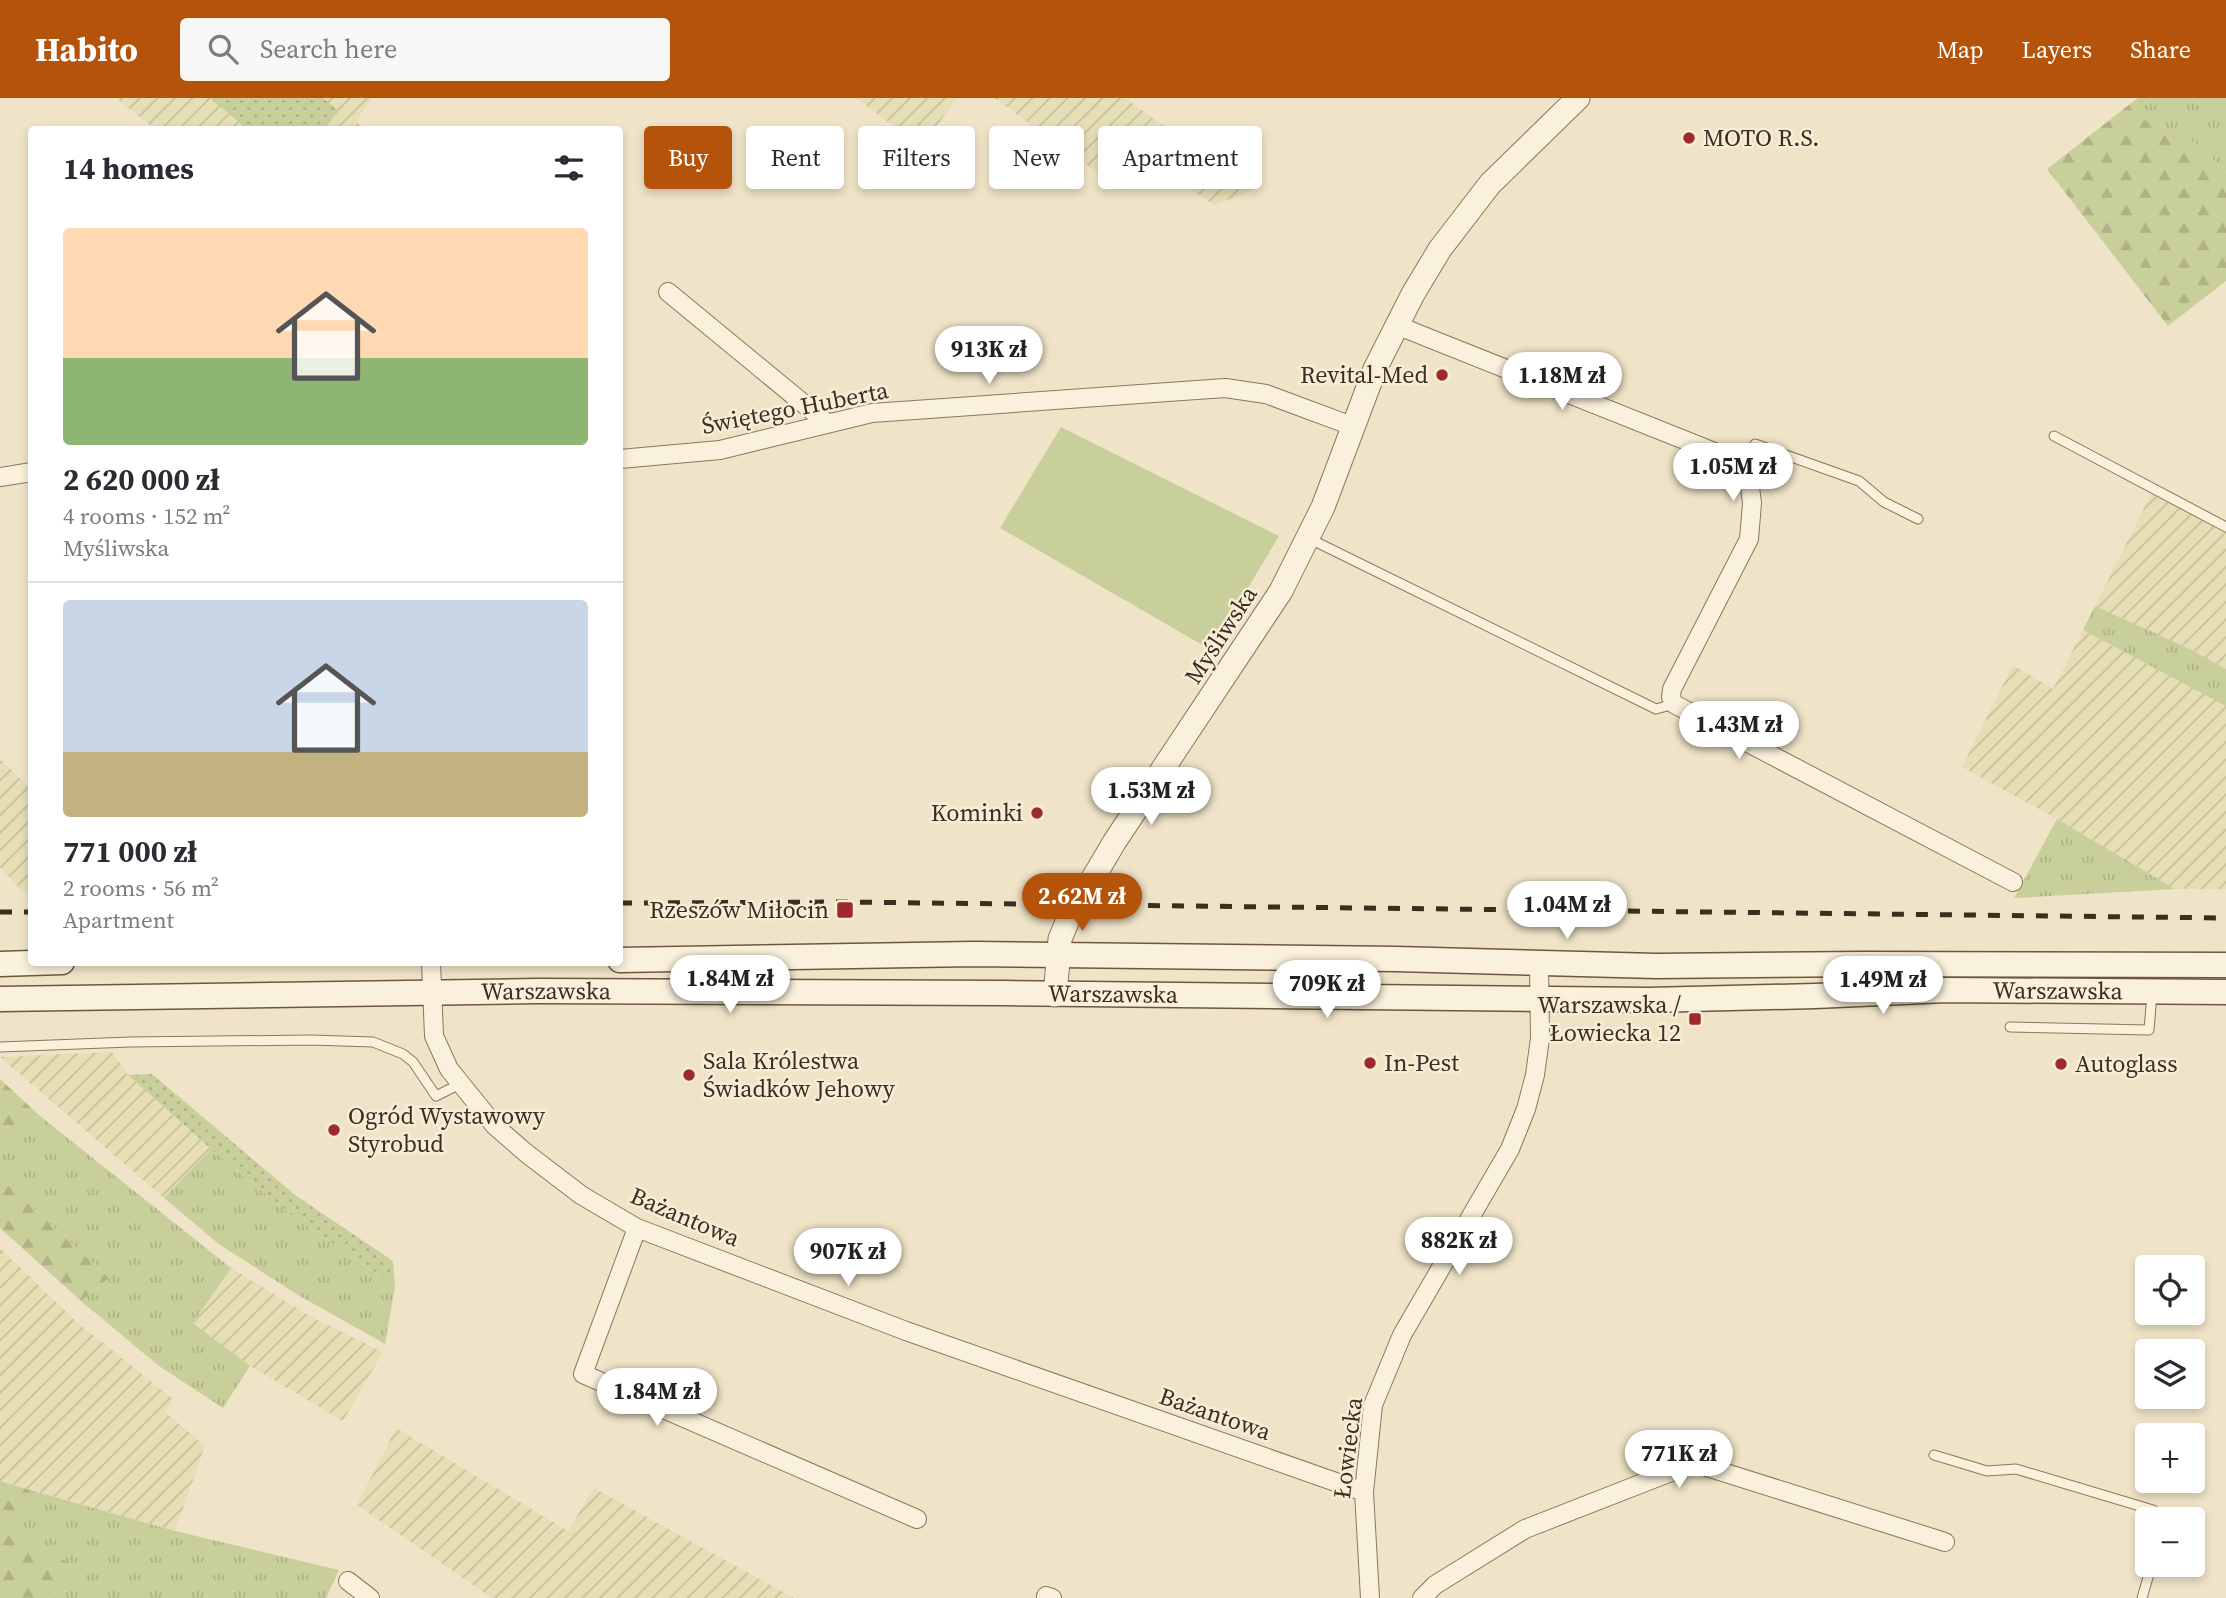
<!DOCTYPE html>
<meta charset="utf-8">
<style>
:root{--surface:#fff;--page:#f7f7f7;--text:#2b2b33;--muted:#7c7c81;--line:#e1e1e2;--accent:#b45309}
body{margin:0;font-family:"Source Serif 4",serif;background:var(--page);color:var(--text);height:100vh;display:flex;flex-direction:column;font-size:26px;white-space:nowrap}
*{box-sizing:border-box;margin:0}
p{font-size:23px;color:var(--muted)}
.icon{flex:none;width:38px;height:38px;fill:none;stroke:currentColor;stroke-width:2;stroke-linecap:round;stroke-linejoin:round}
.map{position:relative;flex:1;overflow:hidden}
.details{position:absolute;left:28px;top:28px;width:595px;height:840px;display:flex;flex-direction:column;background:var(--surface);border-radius:7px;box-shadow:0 4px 10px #0003}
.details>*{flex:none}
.guide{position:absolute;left:644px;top:28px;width:665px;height:63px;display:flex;gap:14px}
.fabs{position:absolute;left:2135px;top:1157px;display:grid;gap:14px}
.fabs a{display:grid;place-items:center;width:70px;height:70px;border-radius:7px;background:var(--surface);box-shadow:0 4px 10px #0003;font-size:35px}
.price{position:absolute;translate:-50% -60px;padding:0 16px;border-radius:24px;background:#fff;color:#222;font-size:23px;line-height:46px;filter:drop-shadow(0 2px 4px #0008)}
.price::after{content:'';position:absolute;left:50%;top:42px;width:21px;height:16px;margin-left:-10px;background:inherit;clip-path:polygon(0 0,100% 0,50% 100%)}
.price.current{background:var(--accent);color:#fff}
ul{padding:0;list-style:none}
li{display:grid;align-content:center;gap:14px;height:371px;padding:0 35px}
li+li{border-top:2px solid var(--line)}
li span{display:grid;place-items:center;height:217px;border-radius:7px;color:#555}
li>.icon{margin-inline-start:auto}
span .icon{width:126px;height:126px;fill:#fffc;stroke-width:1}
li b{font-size:30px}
h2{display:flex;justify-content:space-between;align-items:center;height:84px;padding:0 35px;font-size:30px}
.tag{padding:0 24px;border-radius:7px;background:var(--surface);box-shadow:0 4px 10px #0003;font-size:24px;line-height:63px}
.tag.current{background:var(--accent);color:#fff}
header{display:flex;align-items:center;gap:42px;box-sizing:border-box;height:98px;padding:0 35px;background:var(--accent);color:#fff}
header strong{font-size:33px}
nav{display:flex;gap:38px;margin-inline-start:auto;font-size:24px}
.search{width:490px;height:63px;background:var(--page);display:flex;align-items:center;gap:18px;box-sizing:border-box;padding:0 24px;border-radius:7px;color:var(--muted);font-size:26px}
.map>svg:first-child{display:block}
.farmland{fill:url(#farmland-furrows)}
.grass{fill:url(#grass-tufts)}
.forest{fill:url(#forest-firs)}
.park{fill:#c9cf9b}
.garden{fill:url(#garden-dots)}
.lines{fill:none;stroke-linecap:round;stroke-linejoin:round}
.service-casing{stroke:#8d765c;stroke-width:11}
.minor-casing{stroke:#8d765c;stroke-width:20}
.tertiary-casing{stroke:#8d765c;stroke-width:25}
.secondary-casing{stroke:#6f573f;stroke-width:27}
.service{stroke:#faf1dc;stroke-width:9}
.minor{stroke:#faf1dc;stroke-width:18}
.tertiary{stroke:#faf1dc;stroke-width:23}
.secondary{stroke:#faf1dc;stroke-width:24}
.rail{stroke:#3d2e20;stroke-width:5;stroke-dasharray:12 12;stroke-linecap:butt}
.poi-dot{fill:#9e2a2b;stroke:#f7eed8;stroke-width:2.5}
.labels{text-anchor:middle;stroke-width:5;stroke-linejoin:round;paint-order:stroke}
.poi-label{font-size:24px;fill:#3d2e20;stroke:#f7eed8;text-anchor:start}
.street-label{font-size:24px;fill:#3d2e20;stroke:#f7eed8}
</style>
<header>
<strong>Habito</strong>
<div class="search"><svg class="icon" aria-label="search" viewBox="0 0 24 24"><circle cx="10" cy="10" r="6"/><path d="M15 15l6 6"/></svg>Search here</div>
<nav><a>Map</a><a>Layers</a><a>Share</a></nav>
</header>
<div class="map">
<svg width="2226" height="1500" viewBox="0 0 2226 1500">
<defs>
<pattern id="farmland-furrows" width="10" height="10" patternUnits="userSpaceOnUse" patternTransform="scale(1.75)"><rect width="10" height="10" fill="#e6deb5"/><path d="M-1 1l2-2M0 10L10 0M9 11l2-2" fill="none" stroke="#c6bf9b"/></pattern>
<pattern id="grass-tufts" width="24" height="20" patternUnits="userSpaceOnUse" patternTransform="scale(1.75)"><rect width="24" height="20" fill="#c9cf9b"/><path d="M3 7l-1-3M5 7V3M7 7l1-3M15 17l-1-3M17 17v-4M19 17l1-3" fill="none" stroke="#aeb285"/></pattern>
<pattern id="forest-firs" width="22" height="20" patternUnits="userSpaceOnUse" patternTransform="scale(1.75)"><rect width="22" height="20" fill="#c9cf9b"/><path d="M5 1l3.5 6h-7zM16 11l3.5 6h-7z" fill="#aeb285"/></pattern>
<pattern id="garden-dots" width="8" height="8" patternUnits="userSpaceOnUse" patternTransform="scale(1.75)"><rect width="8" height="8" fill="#c9cf9b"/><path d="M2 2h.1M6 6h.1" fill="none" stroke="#aeb285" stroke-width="1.8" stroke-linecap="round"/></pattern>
</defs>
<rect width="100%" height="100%" fill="#f0e4c8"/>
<!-- farmland -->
<path class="farmland" d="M 116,0 L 372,0 L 356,23 L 364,32 L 155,31 Z
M 856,0 L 957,0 L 922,49 Z
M 994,0 L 1125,0 L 1253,92 L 1214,107 L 1176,82 L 1181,73 L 1151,53 L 1123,93 Z
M 2153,392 L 2226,432 L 2226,571 L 2190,551 L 2095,508 Z
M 2083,532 L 2226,606 L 2226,791 L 2175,791 L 2057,721 L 1962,669 L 2013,567 L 2053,591 Z
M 0,661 L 31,691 L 31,792 L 21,792 L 0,769 Z
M 112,954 L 128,977 L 211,1051 L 164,1100 L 0,959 Z
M 0,1150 L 79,1226 L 172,1300 L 166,1315 L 205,1348 L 175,1433 L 0,1383 Z
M 231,1170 L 313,1220 L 383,1254 L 343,1323 L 250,1268 L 193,1225 Z
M 396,1330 L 568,1433 L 594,1390 L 794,1500 L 492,1500 L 357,1407 Z"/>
<!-- grass -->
<path class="grass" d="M 2138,0 L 2226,0 L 2226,74 L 2185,37 L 2146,23 L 2130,6 Z
M 2095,508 L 2190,551 L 2226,571 L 2226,608 L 2083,532 Z
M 2057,721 L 2175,791 L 2014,800 Z
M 40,1018 L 231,1170 L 193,1225 L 250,1268 L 223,1310 L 159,1268 L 81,1203 L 109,1180 L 0,1080 L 0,1031 Z
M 211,1051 L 290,1116 L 395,1188 L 385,1246 L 298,1197 L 220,1147 L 164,1100 Z
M 30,1392 L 175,1433 L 339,1472 L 326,1500 L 48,1500 L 62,1493 L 19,1435 Z"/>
<!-- forest -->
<path class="forest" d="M 2130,6 L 2146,23 L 2185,37 L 2226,74 L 2226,183 L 2168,228 L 2047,71 Z
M 0,981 L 40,1018 L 0,1031 Z
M 0,1080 L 109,1180 L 81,1203 L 0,1130 Z
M 0,1383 L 30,1392 L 20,1435 L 67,1464 L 62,1493 L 48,1500 L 0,1500 Z"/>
<!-- park -->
<path class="park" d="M 1061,329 L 1279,438 L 1211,552 L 1000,430 Z"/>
<!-- garden -->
<path class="garden" d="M 210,0 L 323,0 L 339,13 L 324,31 L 247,31 Z
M 152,976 L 295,1097 L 393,1163 L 395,1188 L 290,1116 L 211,1051 L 128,977 Z"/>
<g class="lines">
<defs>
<path id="service" d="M 2054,338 L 2226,429
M 1755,346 L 1859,383 L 1884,404 L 1918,421
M 1308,440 L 1656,611 L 1674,606
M 2010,929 L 2149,932 L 2152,896
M 0,949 L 130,944 L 311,942 L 373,944 L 403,956 L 413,964 L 436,998 L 460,986
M 1934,1357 L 1987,1373 L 2016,1371 L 2153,1412 L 2161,1421
M 2142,1500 L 2152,1466"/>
<path id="minor" d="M 668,194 L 827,325
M 1396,227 L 1742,365 L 1749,381 L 1752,405 L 1749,441 L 1672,591 L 1671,599 L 1674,606 L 2013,784
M 620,361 L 720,352 L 872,315 L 1225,290 L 1266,296 L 1352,328
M 0,379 L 32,374
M 431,864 L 434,938 L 449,971 L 495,1028 L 526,1055 L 581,1097 L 637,1130 L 906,1233 L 1364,1394
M 637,1130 L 583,1276 L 917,1421
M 348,1483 L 370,1500
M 1046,1498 L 1052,1500
M 1370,1500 L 1364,1394 L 1373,1307 L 1402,1237 L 1510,1051 L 1526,1011 L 1535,977 L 1540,940 L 1539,865
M 1422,1500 L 1435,1487 L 1525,1431 L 1694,1365 L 1945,1444"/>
<path id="tertiary" d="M 1055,897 L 1060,841 L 1067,824 L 1115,743 L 1281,493 L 1323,409 L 1375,271 L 1413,196 L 1440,151 L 1490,86 L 1578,0"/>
<g id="secondary">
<path d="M 620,862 L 973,856 L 1396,861 L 1656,868 L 1865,866 L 2226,867"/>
<path d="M 0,866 L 62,864"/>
<path id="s1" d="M 0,901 L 537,893 L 1003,895 L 1649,902 L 1815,898 L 1946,892 L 2226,894"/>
</g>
</defs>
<!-- service casing -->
<use href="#service" class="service-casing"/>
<!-- minor casing -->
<use href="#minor" class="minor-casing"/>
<!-- tertiary casing -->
<use href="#tertiary" class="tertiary-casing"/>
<!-- secondary casing -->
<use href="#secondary" class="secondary-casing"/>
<!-- service -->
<use href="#service" class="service"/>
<!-- minor -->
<use href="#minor" class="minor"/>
<!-- tertiary -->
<use href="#tertiary" class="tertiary"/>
<!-- secondary -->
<use href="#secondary" class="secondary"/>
<!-- rail -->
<path class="rail" d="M 620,805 L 844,804 L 2226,820
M 0,814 L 32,814"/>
</g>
<!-- markers -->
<g class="poi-dot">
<circle cx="1689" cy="40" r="7"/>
<circle cx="1442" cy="277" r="7"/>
<circle cx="1037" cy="715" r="7"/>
<rect x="836" y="803" width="18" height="18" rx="3.5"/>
<rect x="1688" y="914" width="14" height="14" rx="3.5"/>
<circle cx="1370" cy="965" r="7"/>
<circle cx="2061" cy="966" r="7"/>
<circle cx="689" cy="977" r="7"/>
<circle cx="334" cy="1032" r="7"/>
</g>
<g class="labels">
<!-- poi labels -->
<g class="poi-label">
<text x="1703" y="48">MOTO R.S.</text>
<text x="1428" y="285" text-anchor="end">Revital-Med</text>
<text x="1023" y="723" text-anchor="end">Kominki</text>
<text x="829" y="820" text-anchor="end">Rzeszów Miłocin</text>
<text x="1681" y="915" text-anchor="end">Warszawska /<tspan x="1681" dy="28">Łowiecka 12</tspan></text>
<text x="703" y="971">Sala Królestwa<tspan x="703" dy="28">Świadków Jehowy</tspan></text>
<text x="1384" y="973">In-Pest</text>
<text x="2075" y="974">Autoglass</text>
<text x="348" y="1026">Ogród Wystawowy<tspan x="348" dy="28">Styrobud</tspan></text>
</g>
<!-- street labels -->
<g class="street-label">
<text transform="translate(795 310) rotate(-11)" y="8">Świętego Huberta</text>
<text transform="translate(1221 537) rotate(-57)" y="8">Myśliwska</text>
<text dy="8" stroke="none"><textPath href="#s1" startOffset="2058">Warszawska</textPath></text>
<text dy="8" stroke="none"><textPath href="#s1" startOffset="546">Warszawska</textPath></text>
<text dy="8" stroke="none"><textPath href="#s1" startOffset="1113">Warszawska</textPath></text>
<text transform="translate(685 1119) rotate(23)" y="8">Bażantowa</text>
<text transform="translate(1215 1316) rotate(19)" y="8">Bażantowa</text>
<text transform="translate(1348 1350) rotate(-83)" y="8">Łowiecka</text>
</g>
</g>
</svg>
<div class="fabs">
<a><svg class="icon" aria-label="locate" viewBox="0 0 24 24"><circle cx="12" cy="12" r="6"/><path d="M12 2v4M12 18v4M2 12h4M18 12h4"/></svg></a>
<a><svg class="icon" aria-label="layers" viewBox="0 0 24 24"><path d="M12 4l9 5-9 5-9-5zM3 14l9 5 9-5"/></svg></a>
<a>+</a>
<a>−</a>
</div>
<b class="price" style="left:989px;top:288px">913K zł</b>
<b class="price" style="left:1562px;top:314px">1.18M zł</b>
<b class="price" style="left:1733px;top:405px">1.05M zł</b>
<b class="price" style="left:1739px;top:663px">1.43M zł</b>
<b class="price" style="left:1151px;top:729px">1.53M zł</b>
<b class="price current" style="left:1082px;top:835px">2.62M zł</b>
<b class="price" style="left:1567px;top:843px">1.04M zł</b>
<b class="price" style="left:730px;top:917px">1.84M zł</b>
<b class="price" style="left:1883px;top:918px">1.49M zł</b>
<b class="price" style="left:1327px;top:922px">709K zł</b>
<b class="price" style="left:1459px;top:1179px">882K zł</b>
<b class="price" style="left:848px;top:1190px">907K zł</b>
<b class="price" style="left:657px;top:1330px">1.84M zł</b>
<b class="price" style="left:1679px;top:1392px">771K zł</b>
<div class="guide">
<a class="tag current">Buy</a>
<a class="tag">Rent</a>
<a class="tag">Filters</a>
<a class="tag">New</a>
<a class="tag">Apartment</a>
</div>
<section class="details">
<h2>14 homes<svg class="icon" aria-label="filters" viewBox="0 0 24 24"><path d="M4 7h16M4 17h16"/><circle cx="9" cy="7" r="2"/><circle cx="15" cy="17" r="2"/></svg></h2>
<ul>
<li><span style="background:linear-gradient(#ffd9b3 60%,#8fb573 0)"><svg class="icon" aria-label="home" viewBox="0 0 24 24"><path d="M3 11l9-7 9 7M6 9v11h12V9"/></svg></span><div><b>2 620 000 zł</b><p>4 rooms · 152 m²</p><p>Myśliwska</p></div></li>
<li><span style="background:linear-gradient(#c9d6e8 70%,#c2b280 0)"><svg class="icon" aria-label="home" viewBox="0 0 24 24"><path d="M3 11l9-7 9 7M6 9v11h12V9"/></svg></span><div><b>771 000 zł</b><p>2 rooms · 56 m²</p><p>Apartment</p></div></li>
</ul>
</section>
</div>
